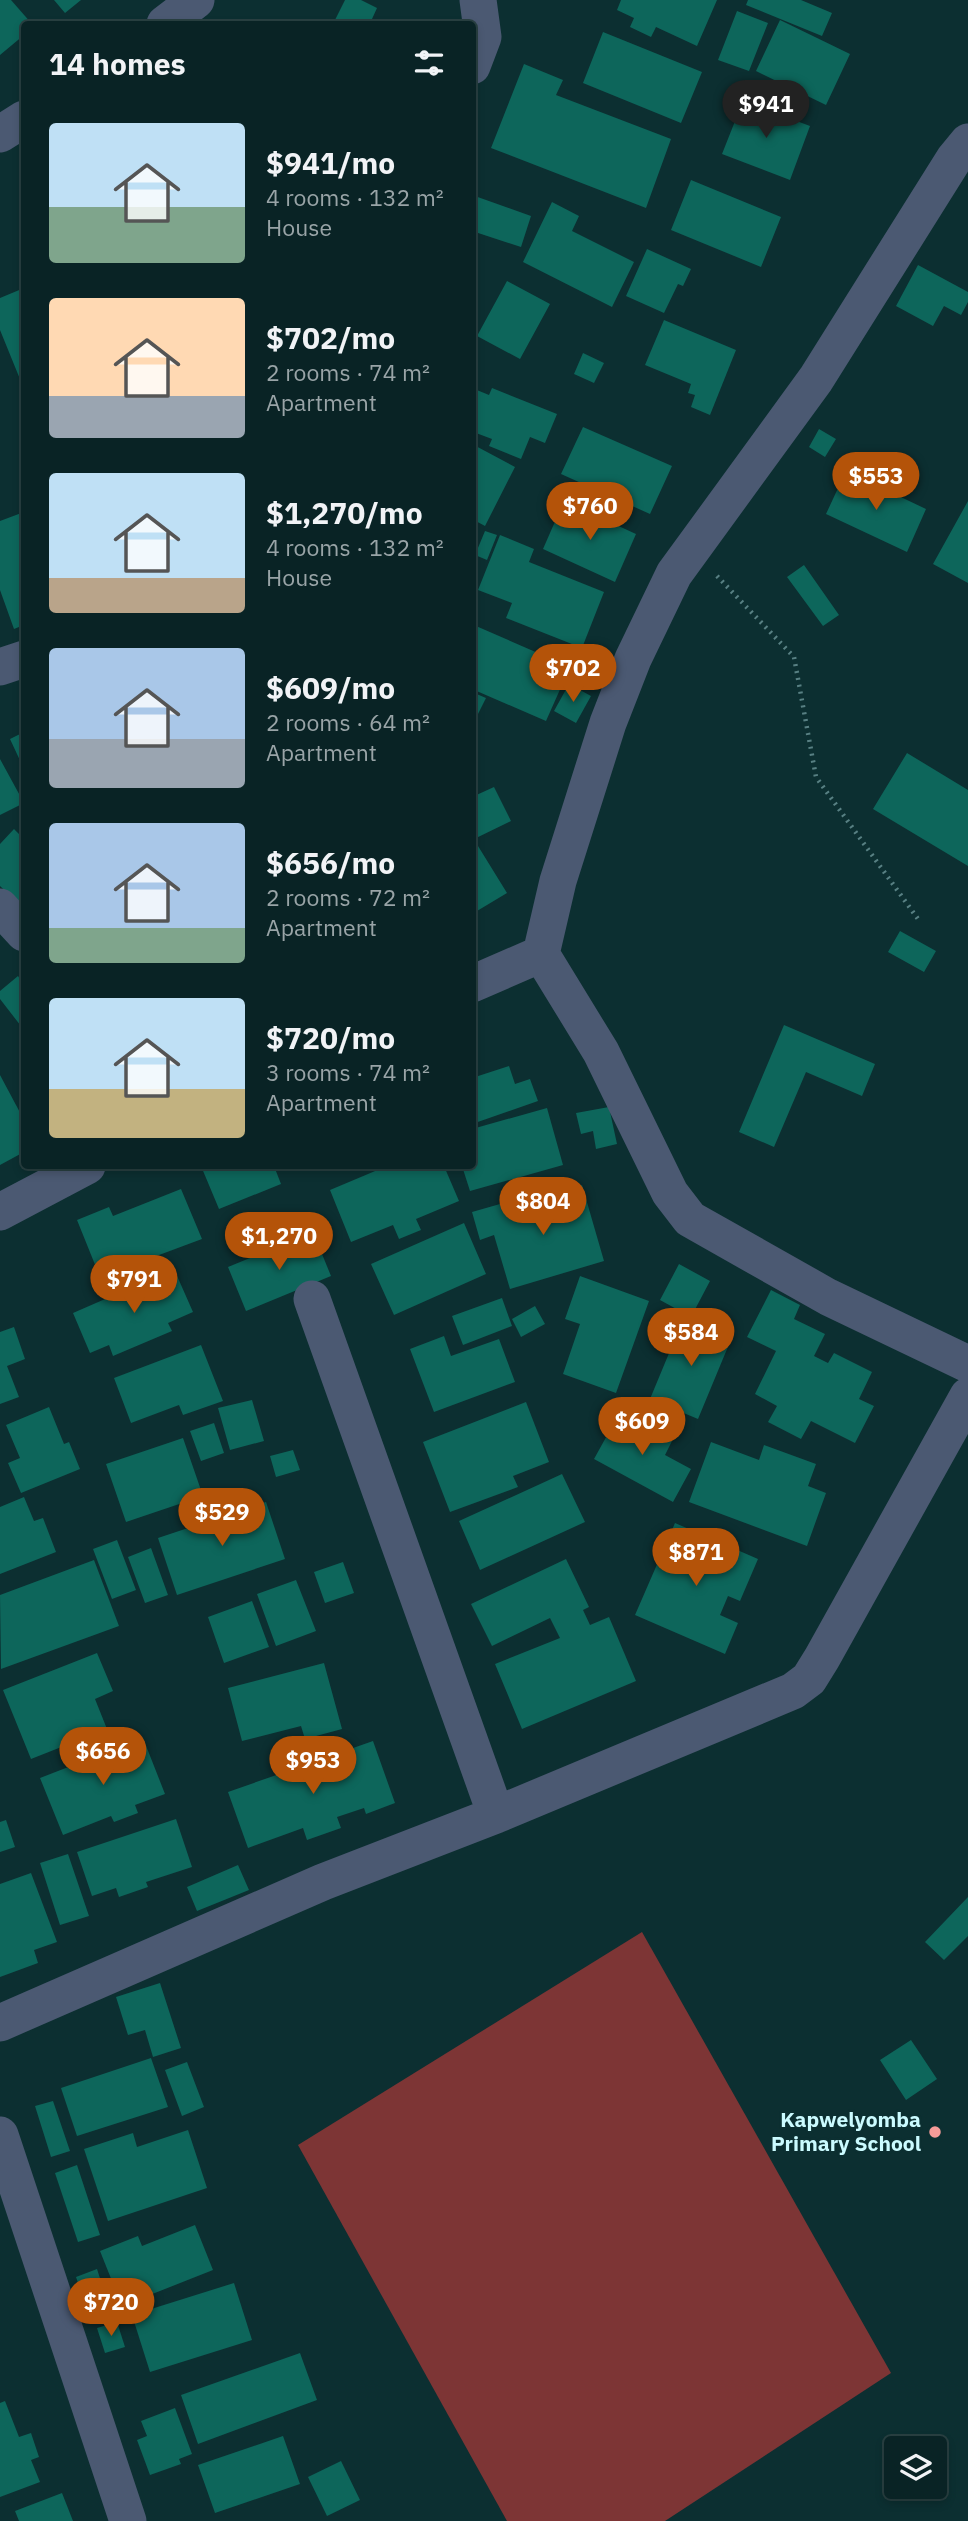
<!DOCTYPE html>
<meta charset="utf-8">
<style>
:root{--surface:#092325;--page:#172f32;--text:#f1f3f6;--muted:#99a4a7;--line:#294042;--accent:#b45309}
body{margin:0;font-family:"IBM Plex Sans",sans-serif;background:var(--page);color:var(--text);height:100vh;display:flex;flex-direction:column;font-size:26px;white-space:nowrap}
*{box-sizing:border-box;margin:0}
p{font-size:23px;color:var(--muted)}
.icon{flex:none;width:38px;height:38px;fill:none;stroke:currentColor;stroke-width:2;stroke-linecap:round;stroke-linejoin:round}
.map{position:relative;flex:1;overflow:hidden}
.details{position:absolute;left:21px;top:21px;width:455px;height:1148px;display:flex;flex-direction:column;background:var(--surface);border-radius:7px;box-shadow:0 4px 10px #0003,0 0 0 2px var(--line)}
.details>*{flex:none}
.tools{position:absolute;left:884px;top:2436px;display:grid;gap:14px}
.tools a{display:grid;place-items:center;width:63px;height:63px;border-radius:7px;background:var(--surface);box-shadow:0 4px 10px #0003,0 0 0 2px var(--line);font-size:35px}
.price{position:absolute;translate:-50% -60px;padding:0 16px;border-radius:24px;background:var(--accent);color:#fff;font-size:23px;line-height:46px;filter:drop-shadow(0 2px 4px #0008)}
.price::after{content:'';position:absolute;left:50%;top:42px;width:21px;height:16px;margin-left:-10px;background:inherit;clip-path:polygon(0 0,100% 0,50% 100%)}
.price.selected{background:#222;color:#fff}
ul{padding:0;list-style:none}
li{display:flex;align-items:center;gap:21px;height:175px;padding:0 28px}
li span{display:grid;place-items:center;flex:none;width:196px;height:140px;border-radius:7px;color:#555}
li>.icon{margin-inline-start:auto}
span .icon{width:84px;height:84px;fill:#fffc;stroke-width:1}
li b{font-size:30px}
h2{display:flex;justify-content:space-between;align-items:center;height:84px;padding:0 28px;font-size:30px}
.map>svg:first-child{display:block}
.green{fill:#7d3535}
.building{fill:#0d665b}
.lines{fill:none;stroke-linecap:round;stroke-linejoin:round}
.path{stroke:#588083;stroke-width:4.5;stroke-dasharray:2 5;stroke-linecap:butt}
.minor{stroke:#4b5972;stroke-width:37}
.poi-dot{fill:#f59b98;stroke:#0c2f31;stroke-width:2.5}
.labels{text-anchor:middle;stroke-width:5;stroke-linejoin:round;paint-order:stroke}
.poi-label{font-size:21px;font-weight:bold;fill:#cbfbff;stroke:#0c2f31;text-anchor:end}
</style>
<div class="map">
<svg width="968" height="2521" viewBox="0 0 968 2521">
<rect width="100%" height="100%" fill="#0c2f31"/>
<!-- green -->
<path class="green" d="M 642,1932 L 891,2373 L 665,2521 L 507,2521 L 298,2145 Z"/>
<!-- building -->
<path class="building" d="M 0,0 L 11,0 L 32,24 L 24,24 L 24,35 L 0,55 Z
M 54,0 L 81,0 L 65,13 Z
M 345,0 L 361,0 L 377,8 L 372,19 L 384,24 L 333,24 Z
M 621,0 L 717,0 L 697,46 L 656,27 L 651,37 L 630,27 L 634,18 L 617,10 Z
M 748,0 L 801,0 L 832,13 L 822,36 L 746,5 Z
M 737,11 L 768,23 L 749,71 L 718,60 Z
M 780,20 L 850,54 L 826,105 L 756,71 Z
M 603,32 L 702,72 L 681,123 L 583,83 Z
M 524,64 L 563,80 L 556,95 L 671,139 L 646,208 L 491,148 Z
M 743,101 L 810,126 L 790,180 L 722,154 Z
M 691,180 L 781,217 L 761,267 L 671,230 Z
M 472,195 L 531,216 L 521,247 L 472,231 Z
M 552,202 L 579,216 L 572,231 L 634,262 L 612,307 L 523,262 Z
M 647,249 L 691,269 L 683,286 L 678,284 L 664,313 L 626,296 Z
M 918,265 L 968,292 L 968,302 L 961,315 L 944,306 L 933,326 L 896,306 Z
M 507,281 L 550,304 L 520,359 L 477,336 Z
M 24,288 L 24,389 L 0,330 L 0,298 Z
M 664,320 L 736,350 L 710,415 L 691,407 L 695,395 L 688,393 L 691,384 L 645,365 Z
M 583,353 L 604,363 L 594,383 L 574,374 Z
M 472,388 L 489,395 L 492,388 L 557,414 L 545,443 L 530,437 L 521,459 L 489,446 L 492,439 L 476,433 L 472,442 Z
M 583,427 L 672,466 L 650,514 L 561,474 Z
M 819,429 L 836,439 L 825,457 L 809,447 Z
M 472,444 L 515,467 L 485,526 L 472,519 Z
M 846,471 L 926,509 L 907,552 L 826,514 Z
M 564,501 L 636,534 L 615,582 L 543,549 Z
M 968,501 L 968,583 L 933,564 Z
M 24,512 L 24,625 L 14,629 L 0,590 L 0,521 Z
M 485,531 L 497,535 L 487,560 L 475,555 Z
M 500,535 L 534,549 L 529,562 L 604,592 L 582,648 L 506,618 L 512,603 L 478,590 Z
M 804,565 L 839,615 L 823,626 L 787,577 Z
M 476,626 L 570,667 L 546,721 L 472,689 L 472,634 Z
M 569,684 L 591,696 L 576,723 L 554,711 Z
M 472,692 L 486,698 L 478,714 L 472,712 Z
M 24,732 L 24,769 L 10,739 Z
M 907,753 L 968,790 L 968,866 L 873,809 Z
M 0,759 L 24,803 L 0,815 Z
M 494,787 L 511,821 L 472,840 L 472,797 Z
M 14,829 L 24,839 L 24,909 L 0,886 L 0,844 Z
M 478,846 L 507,893 L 472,914 L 472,849 Z
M 900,931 L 936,951 L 924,972 L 888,952 Z
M 18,976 L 24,985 L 24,1030 L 0,999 L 0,991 Z
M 784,1025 L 875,1064 L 862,1096 L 806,1072 L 774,1147 L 739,1132 Z
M 509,1066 L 515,1084 L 530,1079 L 538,1101 L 472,1124 L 472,1078 Z
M 0,1075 L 24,1120 L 24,1152 L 0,1165 Z
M 609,1107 L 617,1144 L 596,1149 L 593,1131 L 581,1134 L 576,1113 Z
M 547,1108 L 563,1165 L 470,1191 L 462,1166 L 472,1166 L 472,1129 Z
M 201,1166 L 274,1166 L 281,1184 L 219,1209 Z
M 387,1166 L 444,1166 L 459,1201 L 416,1219 L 421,1230 L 399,1239 L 393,1225 L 351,1242 L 330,1190 Z
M 582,1185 L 604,1261 L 510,1289 L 494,1235 L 480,1240 L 472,1212 L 507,1202 L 512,1218 L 540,1209 L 537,1198 Z
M 181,1189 L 202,1239 L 100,1277 L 77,1220 L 109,1207 L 113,1216 Z
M 464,1223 L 486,1274 L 394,1315 L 371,1264 Z
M 313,1232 L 331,1276 L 246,1311 L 228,1267 Z
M 679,1264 L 710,1281 L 691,1317 L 660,1300 Z
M 174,1269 L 193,1312 L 168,1323 L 172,1331 L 113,1356 L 109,1345 L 90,1353 L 73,1313 Z
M 580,1276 L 649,1301 L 616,1393 L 563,1374 L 580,1324 L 565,1319 Z
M 771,1290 L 800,1305 L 794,1319 L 825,1334 L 814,1356 L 828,1363 L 834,1353 L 872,1372 L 859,1399 L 874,1406 L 855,1443 L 811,1421 L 801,1439 L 768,1422 L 777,1406 L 755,1394 L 776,1351 L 747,1337 Z
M 502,1298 L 512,1326 L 463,1345 L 452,1316 Z
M 535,1306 L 545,1324 L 521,1337 L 512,1319 Z
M 684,1317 L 732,1337 L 698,1419 L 650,1399 Z
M 14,1327 L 25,1359 L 7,1366 L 19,1397 L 0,1404 L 0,1332 Z
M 444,1336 L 451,1356 L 499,1339 L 515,1382 L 434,1412 L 410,1349 Z
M 201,1345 L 223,1401 L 183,1415 L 179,1405 L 131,1423 L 114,1378 Z
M 252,1400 L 264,1441 L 230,1450 L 218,1408 Z
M 526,1402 L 549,1462 L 513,1476 L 518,1487 L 450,1512 L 423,1442 Z
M 49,1407 L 64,1444 L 69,1442 L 80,1469 L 21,1493 L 8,1463 L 20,1458 L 6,1425 Z
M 620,1412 L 672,1441 L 665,1455 L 691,1469 L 673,1502 L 594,1459 Z
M 214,1423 L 224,1453 L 201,1461 L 190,1431 Z
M 183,1438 L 203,1496 L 126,1522 L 106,1464 Z
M 711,1442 L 759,1460 L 764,1445 L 816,1464 L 808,1486 L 826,1493 L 807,1546 L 689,1502 Z
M 293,1450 L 300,1470 L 276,1477 L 270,1456 Z
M 562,1474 L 585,1522 L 480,1570 L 459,1521 Z
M 24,1497 L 34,1521 L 43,1518 L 56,1552 L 0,1574 L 0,1507 Z
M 266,1502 L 285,1559 L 177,1595 L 158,1538 Z
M 675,1523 L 758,1559 L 740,1601 L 728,1596 L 720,1615 L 738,1623 L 725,1654 L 635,1615 Z
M 117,1540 L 136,1590 L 112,1599 L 93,1549 Z
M 151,1548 L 168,1595 L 145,1603 L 128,1557 Z
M 566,1559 L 589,1607 L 583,1610 L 590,1625 L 609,1617 L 636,1681 L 522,1729 L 495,1664 L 560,1638 L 550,1618 L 492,1646 L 471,1604 Z
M 94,1560 L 119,1626 L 1,1669 L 0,1595 Z
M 343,1562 L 354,1593 L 325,1603 L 314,1572 Z
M 296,1580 L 316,1631 L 276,1646 L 257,1594 Z
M 252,1601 L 269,1647 L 224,1663 L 208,1617 Z
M 97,1653 L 113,1691 L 95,1699 L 107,1729 L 31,1759 L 3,1690 Z
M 324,1663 L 342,1729 L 305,1739 L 301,1726 L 242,1741 L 228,1688 Z
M 143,1738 L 165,1794 L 135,1805 L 138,1813 L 114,1822 L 111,1816 L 63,1835 L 40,1778 Z
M 373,1741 L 395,1803 L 366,1814 L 364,1808 L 337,1817 L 341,1828 L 307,1840 L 303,1828 L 248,1848 L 228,1792 Z
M 176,1819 L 192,1867 L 146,1882 L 148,1887 L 119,1897 L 116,1888 L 92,1896 L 77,1852 Z
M 6,1820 L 15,1847 L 0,1852 L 0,1822 Z
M 68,1854 L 89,1916 L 60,1925 L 40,1863 Z
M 238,1865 L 249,1890 L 197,1911 L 187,1887 Z
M 31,1873 L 57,1942 L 34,1950 L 38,1963 L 0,1977 L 0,1884 Z
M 968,1897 L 968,1936 L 944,1960 L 925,1942 Z
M 160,1983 L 181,2048 L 153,2057 L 145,2030 L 128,2035 L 116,1997 Z
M 911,2040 L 937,2079 L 906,2100 L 880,2060 Z
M 151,2058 L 168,2107 L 77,2136 L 61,2088 Z
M 187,2062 L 204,2107 L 182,2116 L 165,2070 Z
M 53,2101 L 70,2151 L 51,2157 L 35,2106 Z
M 188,2130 L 207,2188 L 108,2221 L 84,2149 L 133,2133 L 137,2147 Z
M 77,2165 L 100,2235 L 78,2242 L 55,2173 Z
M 195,2225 L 213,2270 L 122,2306 L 100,2251 L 138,2236 L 142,2246 Z
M 97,2269 L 112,2315 L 91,2321 L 76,2277 Z
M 234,2283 L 252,2340 L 150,2372 L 132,2315 Z
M 117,2322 L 125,2347 L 105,2353 L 97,2328 Z
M 300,2353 L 317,2400 L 198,2444 L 181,2395 Z
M 5,2401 L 19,2437 L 31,2433 L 39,2457 L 31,2460 L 40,2482 L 0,2497 L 0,2403 Z
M 175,2408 L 192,2454 L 179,2459 L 181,2464 L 150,2475 L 137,2440 L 147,2436 L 141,2421 Z
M 283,2436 L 300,2484 L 215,2513 L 198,2465 Z
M 341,2461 L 360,2500 L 327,2516 L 308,2477 Z
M 62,2493 L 73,2521 L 19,2521 L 15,2511 Z"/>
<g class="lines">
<!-- path -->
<path class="path" d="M 717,576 L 794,657 L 816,777 L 918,919"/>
<!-- minor -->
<path class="minor" d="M 165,24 L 196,0
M 472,66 L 483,37 L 478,0
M 0,134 L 24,119
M 968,142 L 954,159 L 816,379 L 674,574 L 633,659 L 608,723 L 558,881 L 541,954 L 601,1052 L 670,1193 L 690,1219 L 828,1297 L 968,1364
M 0,667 L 24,659
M 0,907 L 24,933
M 472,984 L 541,954
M 0,1212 L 87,1166
M 312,1299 L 496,1815
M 0,2023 L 323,1882 L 496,1815 L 793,1691 L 809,1679 L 822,1658 L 968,1396
M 0,2135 L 128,2521"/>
</g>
<!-- markers -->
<circle class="poi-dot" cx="935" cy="2132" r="7"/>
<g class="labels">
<!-- poi labels -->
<g class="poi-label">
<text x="921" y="2127">Kapwelyomba<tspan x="921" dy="24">Primary School</tspan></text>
</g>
</g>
</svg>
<div class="tools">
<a><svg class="icon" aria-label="layers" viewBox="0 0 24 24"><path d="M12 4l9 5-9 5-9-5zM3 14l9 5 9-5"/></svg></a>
</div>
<b class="price selected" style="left:766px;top:140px">$941</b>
<b class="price" style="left:876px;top:512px">$553</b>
<b class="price" style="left:590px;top:542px">$760</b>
<b class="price" style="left:573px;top:704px">$702</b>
<b class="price" style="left:543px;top:1237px">$804</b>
<b class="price" style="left:279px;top:1272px">$1,270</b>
<b class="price" style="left:134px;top:1315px">$791</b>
<b class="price" style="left:691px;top:1368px">$584</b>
<b class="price" style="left:642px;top:1457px">$609</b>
<b class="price" style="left:222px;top:1548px">$529</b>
<b class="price" style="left:696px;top:1588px">$871</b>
<b class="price" style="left:103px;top:1787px">$656</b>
<b class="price" style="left:313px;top:1796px">$953</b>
<b class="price" style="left:111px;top:2338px">$720</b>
<section class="details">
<h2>14 homes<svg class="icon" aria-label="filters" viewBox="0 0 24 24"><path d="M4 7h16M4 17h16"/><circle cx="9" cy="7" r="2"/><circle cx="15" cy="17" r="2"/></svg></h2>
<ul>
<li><span style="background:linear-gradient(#bfe0f5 60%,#7fa58c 0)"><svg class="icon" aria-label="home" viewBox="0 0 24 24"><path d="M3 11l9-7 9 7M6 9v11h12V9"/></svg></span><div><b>$941/mo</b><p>4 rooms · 132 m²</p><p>House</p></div></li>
<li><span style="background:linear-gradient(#ffd9b3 70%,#9aa5b1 0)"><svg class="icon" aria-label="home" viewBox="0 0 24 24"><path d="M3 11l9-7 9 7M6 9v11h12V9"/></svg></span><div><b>$702/mo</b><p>2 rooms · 74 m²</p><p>Apartment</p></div></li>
<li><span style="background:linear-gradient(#bfe0f5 75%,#b9a48a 0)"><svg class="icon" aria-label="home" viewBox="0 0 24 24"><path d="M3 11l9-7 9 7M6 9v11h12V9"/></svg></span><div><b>$1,270/mo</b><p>4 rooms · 132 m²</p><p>House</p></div></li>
<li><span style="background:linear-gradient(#a9c7e8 65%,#9aa5b1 0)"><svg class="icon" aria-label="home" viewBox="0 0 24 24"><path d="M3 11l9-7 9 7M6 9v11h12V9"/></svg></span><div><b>$609/mo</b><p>2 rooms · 64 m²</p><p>Apartment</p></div></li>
<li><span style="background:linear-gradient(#a9c7e8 75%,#7fa58c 0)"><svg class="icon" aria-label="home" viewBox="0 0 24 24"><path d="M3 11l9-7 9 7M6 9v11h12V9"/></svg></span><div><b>$656/mo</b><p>2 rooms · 72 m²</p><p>Apartment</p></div></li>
<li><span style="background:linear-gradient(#bfe0f5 65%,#c2b280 0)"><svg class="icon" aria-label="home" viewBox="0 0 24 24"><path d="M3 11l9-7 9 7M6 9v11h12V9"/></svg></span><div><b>$720/mo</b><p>3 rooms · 74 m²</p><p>Apartment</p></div></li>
</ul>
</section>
</div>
